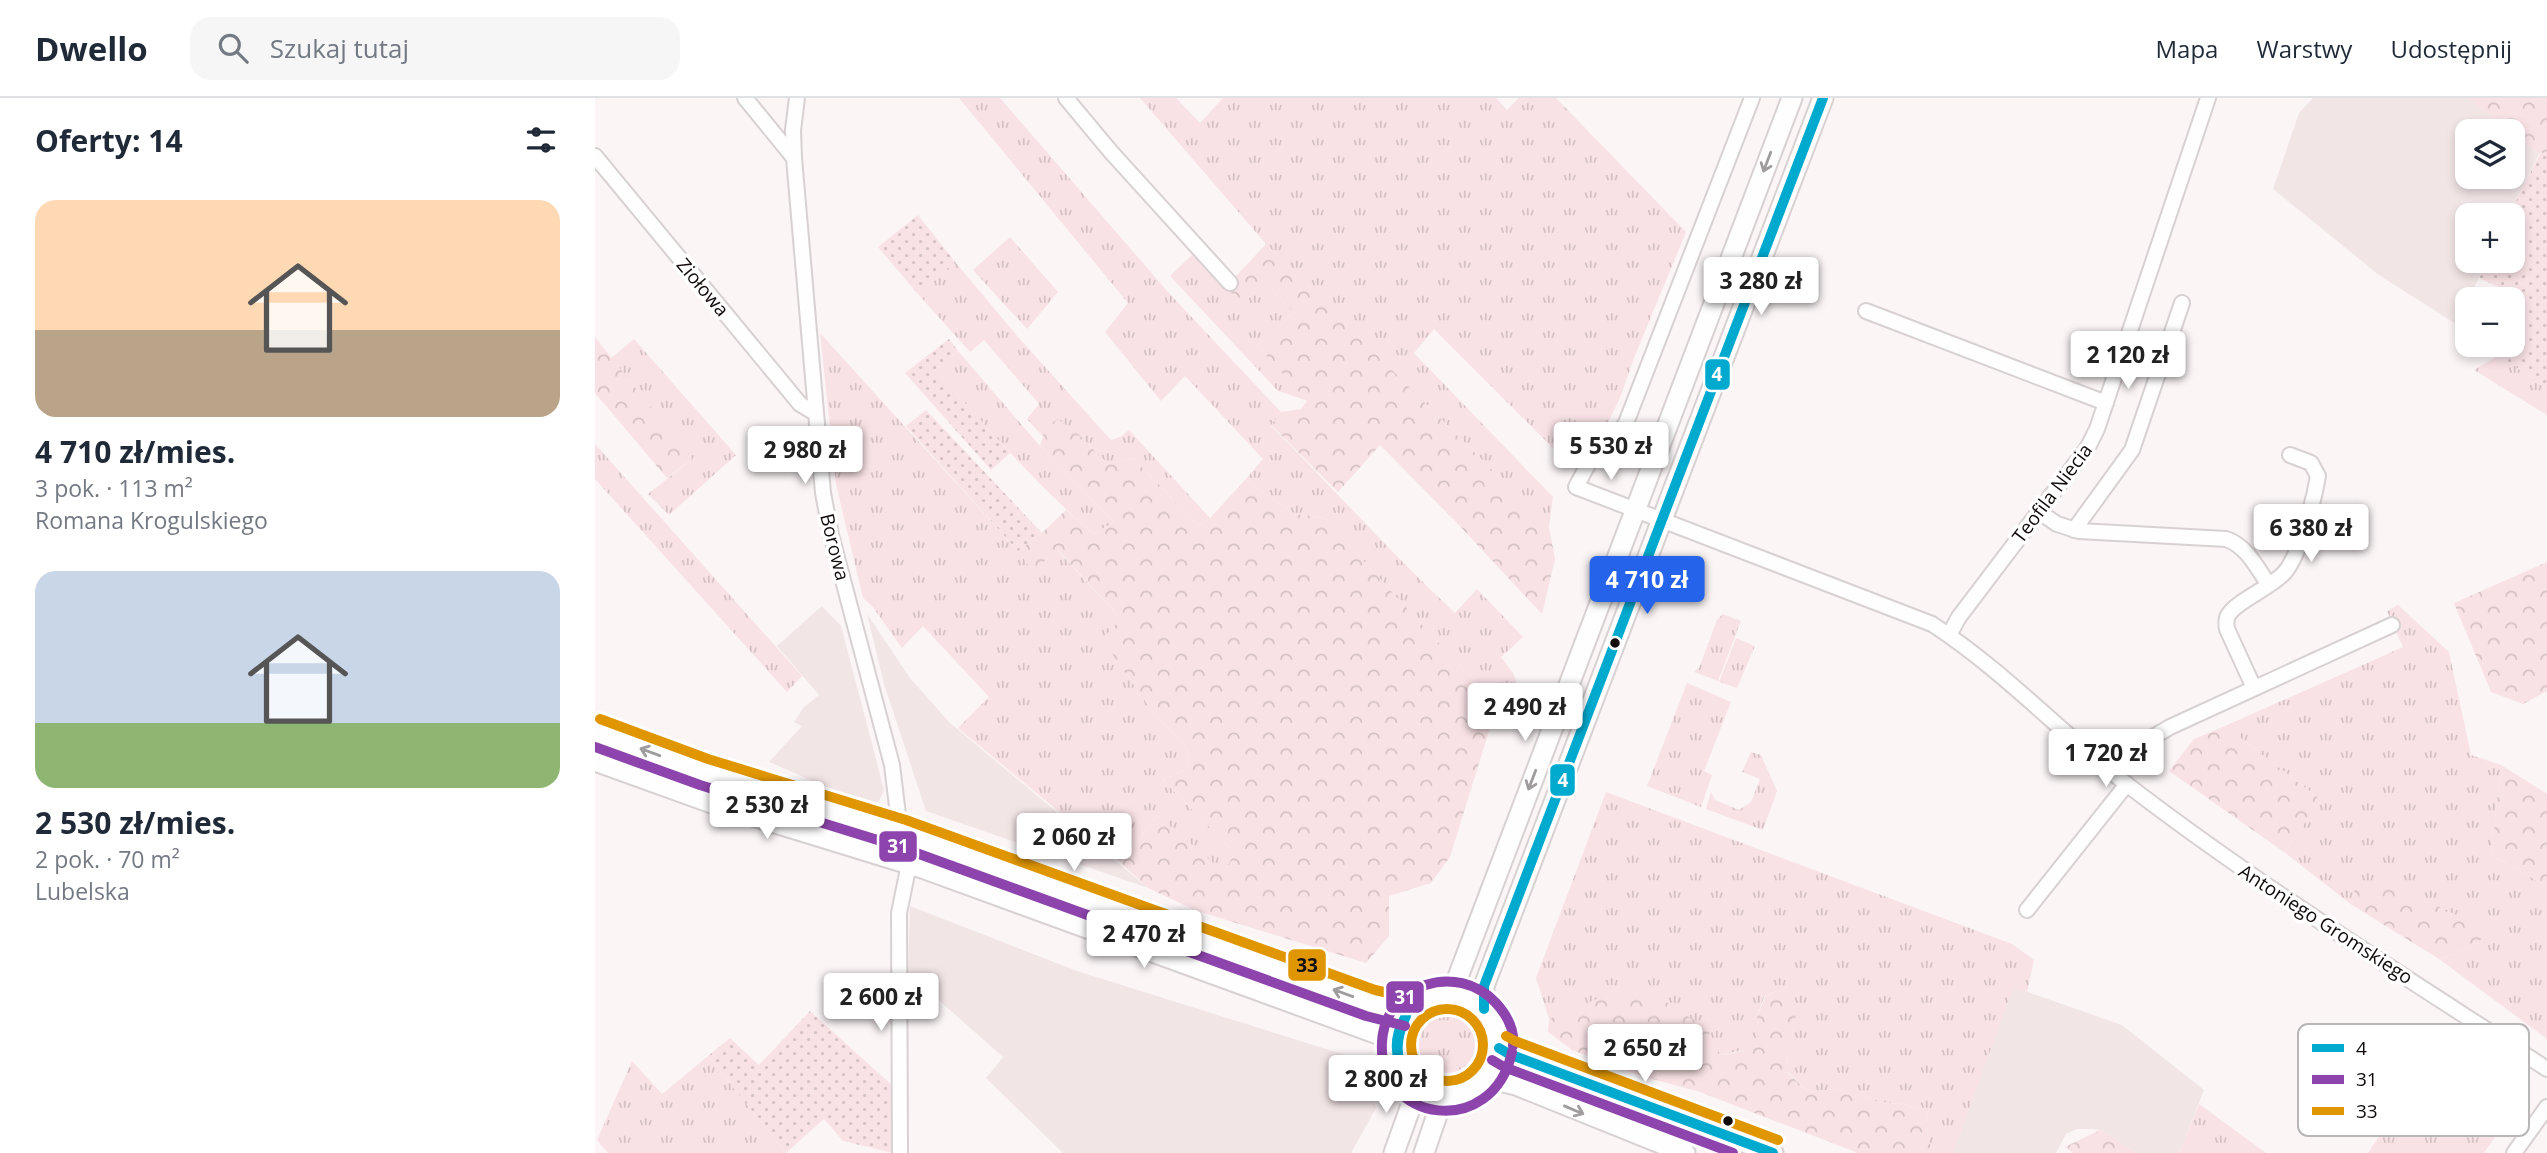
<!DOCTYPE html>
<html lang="pl">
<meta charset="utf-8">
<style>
:root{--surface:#fff;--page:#f6f6f7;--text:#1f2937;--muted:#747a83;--line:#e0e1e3;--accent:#2563eb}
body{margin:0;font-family:"Open Sans",sans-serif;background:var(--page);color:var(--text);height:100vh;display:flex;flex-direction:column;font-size:26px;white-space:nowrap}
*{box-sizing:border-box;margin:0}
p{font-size:23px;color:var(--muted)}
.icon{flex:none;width:38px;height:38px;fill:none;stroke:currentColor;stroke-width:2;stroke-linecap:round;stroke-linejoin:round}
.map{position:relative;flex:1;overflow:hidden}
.details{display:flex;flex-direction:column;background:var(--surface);width:595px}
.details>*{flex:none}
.buttons{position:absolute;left:1860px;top:21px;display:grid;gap:14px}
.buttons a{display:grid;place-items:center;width:70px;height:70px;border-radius:14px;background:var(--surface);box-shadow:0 4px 10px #0003;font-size:35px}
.price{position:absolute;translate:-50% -60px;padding:0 16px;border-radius:7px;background:#fff;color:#222;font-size:23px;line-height:46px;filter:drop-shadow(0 2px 4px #0008)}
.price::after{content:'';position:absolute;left:50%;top:42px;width:21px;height:16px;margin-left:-10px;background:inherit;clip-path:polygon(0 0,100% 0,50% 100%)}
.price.selected{background:var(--accent);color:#fff}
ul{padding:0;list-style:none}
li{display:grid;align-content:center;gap:14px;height:371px;padding:0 35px}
li span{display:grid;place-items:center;height:217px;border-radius:21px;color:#555}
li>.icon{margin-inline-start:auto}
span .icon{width:126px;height:126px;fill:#fffc;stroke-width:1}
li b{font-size:30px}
h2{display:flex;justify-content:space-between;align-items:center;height:84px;padding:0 35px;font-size:30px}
header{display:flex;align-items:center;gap:42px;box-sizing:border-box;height:98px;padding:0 35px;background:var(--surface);border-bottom:2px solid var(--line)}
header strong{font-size:33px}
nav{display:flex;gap:38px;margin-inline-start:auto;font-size:24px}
.search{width:490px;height:63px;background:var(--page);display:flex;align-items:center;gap:18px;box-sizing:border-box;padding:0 24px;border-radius:21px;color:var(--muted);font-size:26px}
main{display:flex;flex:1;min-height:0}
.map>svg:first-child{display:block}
.built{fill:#f2e5e6}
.grass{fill:url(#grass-tufts)}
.forest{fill:url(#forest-crowns)}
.garden{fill:url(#garden-dots)}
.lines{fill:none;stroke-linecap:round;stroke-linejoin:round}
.minor-casing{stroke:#d8d1d2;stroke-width:18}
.secondary-casing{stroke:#d8d1d2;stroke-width:23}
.minor{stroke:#fefefe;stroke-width:14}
.secondary{stroke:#fefefe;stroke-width:19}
.bus-1-casing{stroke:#fff;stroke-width:16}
.bus-2-casing{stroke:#fff;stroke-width:16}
.bus-3-casing{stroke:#fff;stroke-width:16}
.bus-1{stroke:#00a9ce;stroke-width:10}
.bus-2{stroke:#8e44ad;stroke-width:10}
.bus-3{stroke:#e09601;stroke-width:10}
.oneway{stroke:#9f9c9d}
.bus-dot{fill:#110a0b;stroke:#fff;stroke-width:2.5}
.labels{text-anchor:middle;stroke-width:7;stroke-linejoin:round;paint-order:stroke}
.street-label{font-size:19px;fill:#110a0b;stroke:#fff}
.key{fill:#fff;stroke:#b8b6b6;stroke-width:2}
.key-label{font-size:19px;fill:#110a0b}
.line-badge{stroke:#fff;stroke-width:2.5}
.badge-label{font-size:19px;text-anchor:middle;font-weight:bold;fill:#fff}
.pale-badge-label{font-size:19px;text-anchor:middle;font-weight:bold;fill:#111}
</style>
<header>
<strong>Dwello</strong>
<div class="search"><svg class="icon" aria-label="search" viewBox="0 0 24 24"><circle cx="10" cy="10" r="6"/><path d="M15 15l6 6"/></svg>Szukaj tutaj</div>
<nav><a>Mapa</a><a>Warstwy</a><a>Udostępnij</a></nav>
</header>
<main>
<section class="details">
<h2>Oferty: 14<svg class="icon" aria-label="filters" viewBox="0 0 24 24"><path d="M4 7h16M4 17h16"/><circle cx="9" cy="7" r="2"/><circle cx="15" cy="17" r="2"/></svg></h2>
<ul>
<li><span style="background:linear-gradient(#ffd9b3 60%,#b9a48a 0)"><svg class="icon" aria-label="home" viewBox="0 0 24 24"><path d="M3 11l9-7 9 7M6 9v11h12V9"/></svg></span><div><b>4 710 zł/mies.</b><p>3 pok. · 113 m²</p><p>Romana Krogulskiego</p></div></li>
<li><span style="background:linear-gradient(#c9d6e8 70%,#8fb573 0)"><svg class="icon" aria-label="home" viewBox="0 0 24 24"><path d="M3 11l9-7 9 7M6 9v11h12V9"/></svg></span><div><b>2 530 zł/mies.</b><p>2 pok. · 70 m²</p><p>Lubelska</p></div></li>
</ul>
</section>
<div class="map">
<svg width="1952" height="1055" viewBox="0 0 1952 1055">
<defs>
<pattern id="grass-tufts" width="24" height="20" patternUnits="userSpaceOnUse" patternTransform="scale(1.75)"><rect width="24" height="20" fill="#f9e2e5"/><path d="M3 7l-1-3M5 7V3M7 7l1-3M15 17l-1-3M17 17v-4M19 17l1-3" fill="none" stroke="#d4c1c3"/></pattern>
<pattern id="forest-crowns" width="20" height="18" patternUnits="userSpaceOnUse" patternTransform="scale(1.75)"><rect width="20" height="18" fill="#f9e2e5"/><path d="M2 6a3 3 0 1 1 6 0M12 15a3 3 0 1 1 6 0" fill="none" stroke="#d4c1c3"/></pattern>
<pattern id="garden-dots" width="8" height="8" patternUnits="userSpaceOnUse" patternTransform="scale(1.75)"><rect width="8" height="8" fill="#f9e2e5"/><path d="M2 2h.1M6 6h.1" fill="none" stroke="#d4c1c3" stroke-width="1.8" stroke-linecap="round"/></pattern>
</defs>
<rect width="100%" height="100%" fill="#fbf5f6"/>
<!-- built -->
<path class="built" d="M 1718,0 L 1873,0 L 1916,33 L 1872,33 L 1872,79 L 1918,79 L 1918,35 L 1944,56 L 1914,117 L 1872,117 L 1872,163 L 1892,163 L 1861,226 L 1784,177 L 1678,91 L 1704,15 Z
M 227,508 L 246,528 L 281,661 L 289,693 L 280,710 L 174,664 L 207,628 L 199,624 L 209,609 L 224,597 L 182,548 Z
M 272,516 L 315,580 L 354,624 L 553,790 L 331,713 L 289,586 Z
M 315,808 L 482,873 L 766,962 L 781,1010 L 756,1055 L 468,1055 L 391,980 L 408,959 L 313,875 Z
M 1418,889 L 1527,927 L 1609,992 L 1584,1055 L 1542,1055 L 1505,1032 L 1496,1031 L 1482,1031 L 1471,1036 L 1461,1055 L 1358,1055 Z"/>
<!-- grass -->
<path class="grass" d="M 364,0 L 405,0 L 573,194 L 686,314 L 676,328 C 738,390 796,455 860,515 L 882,491 L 928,539 L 906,559 L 918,575 L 923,587 L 894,633 L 895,608 L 877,581 L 729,420 L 700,416 L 650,382 L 668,361 L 590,278 L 566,303 L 510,234 L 533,205 Z
M 545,0 L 581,0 L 605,25 L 628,0 L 901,0 L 912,12 L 924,0 L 961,0 L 1091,134 L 1039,260 L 1025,300 L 1011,329 L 971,363 L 839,231 L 819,255 L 958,399 L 954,429 L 671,146 Z
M 415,139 L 463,194 L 432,231 L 378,172 Z
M 599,155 L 630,190 L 672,186 L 699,215 L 662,247 L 713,303 L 683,293 L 575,178 Z
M 361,165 L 423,239 L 516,342 L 525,339 L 534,332 L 615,420 L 604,428 L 538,360 L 513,366 L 483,336 L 451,328 L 448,339 L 432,321 L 444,306 L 389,242 L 375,254 L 323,196 Z
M 225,235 L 423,453 L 437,472 L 463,453 L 526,521 L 554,609 L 594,653 L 592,671 L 568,682 L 640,755 L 629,775 L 562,717 L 526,765 L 363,630 L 394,599 L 328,528 L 307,550 L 277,508 L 268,500 L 241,386 Z
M 39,241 L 141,357 L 74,417 L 53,396 L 97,361 L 16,260 Z
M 363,253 L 445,348 L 519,424 L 499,436 C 441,387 391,328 340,272 Z
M 1904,257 L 1952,291 L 1952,317 L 1879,272 Z
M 0,346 L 207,578 L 192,594 L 0,381 Z
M 1803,507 L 1854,554 L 1876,657 L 1906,667 L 1896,757 L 1952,788 L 1952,941 L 1844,861 L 1873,851 L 1887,841 L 1886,829 L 1760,788 L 1757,807 L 1689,754 L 1726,702 L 1630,628 L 1808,549 L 1792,513 Z
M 1128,516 L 1146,523 L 1123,583 L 1099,574 L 1104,570 L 1122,522 Z
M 1141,540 L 1160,548 L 1142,590 L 1124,584 Z
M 1092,585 L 1136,604 L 1109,673 L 1117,677 L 1106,709 L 1052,688 Z
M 1156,654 L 1166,657 L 1182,693 L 1168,732 L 1111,711 L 1116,694 L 1120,702 L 1144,712 L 1156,704 L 1165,681 L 1147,674 Z
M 1011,694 L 1417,846 L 1439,862 L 1432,894 L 1418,890 L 1358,1055 L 1339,1055 L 1333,1042 L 1331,1014 L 1309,1006 L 1292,1005 L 1241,991 L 1213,994 L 1192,973 L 1193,945 L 1200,930 L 1183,892 L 1169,899 L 1162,919 L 1164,943 L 1157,950 L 1126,957 L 1115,942 L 990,907 L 954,921 L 941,880 Z
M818 948a34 34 0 1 1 68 0a34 34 0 1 1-68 0Z
M 1852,936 L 1933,992 L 1889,1055 L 1773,1055 Z
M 113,958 L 191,1055 L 13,1055 L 2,1042 L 37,963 L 67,996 Z
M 1604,1006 L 1671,1055 L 1584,1055 Z"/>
<!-- forest -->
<path class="forest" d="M 1873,0 L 1952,0 L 1952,58 L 1946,54 L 1944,56 Z
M 671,146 L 954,429 L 960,461 L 947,516 L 861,424 L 785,347 L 743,394 L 676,327 L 686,314 L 706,311 L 712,303 L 662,247 L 699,215 L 672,186 L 649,204 L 630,190 Z
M 0,239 L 97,361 L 72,380 L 0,295 Z
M 463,321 L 483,336 L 513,366 L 538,360 L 604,428 L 615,420 L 650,382 L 700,416 L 729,420 L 877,581 L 895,608 L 894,633 L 855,759 L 836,785 L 794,798 L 794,838 L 771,865 L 602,813 L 553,790 L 526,765 L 562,717 L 629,774 L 640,755 L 568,682 L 592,671 L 594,653 L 554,609 L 507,541 L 526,521 L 464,453 L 437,472 L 423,453 L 447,435 L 471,412 L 499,436 L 519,424 L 445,348 L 451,328 Z
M 1952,464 L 1952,593 L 1928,606 L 1896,594 L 1859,505 Z
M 1630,628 L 1726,702 L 1689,754 L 1574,673 L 1599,641 Z
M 1906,667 L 1952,696 L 1952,788 L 1896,757 Z
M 1789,783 L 1887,829 L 1887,841 L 1873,851 L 1844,861 L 1757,807 L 1760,788 Z
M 1183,892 L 1195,898 L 1201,910 L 1200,930 L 1193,945 L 1192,974 L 1213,994 L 1241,991 L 1292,1005 L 1309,1006 L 1331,1014 L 1333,1042 L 1339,1055 L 1263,1055 L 1105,994 L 1043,977 L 977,952 L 953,934 L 954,921 L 1009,898 L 1026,896 L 1065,900 L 1114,932 L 1115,942 L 1126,957 C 1140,955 1154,953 1164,943 L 1162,919 L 1170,899 Z
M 1505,1032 L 1542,1055 L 1478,1055 L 1470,1049 Z"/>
<!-- garden -->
<path class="garden" d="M 1946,54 L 1952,58 L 1952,291 L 1904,257 L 1909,247 L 1918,247 L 1918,225 L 1927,203 L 1919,196 L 1884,180 L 1892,163 L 1918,163 L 1918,117 L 1914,117 Z
M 323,117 L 361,165 L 323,196 L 283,149 Z
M 354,241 L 363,253 L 340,272 L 415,355 L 396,372 L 310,275 Z
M 331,312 L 447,435 L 423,453 L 311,328 Z
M 215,913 L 299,989 L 298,1055 L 248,1043 L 229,1021 L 191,1055 L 113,958 L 135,940 L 164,967 Z"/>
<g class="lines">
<defs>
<path id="minor" d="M 150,0 L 199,60
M 202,0 L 198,32 L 199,60 L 228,395 L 236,437 L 297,667 L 304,725 L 314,766 L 304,815 L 305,1055
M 471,0 L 516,54 L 635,185
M 1157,0 L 1031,325 L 1017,343 L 997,359 L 981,389 L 1337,526 C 1408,572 1467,636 1534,688 C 1667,790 1811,879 1952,971
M 0,58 L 205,306 L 220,315
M 1271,213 L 1511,305
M 1443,413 L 1462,426 L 1484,433 L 1631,441 C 1652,448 1662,470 1674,487
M 1479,432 L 1537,352 L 1587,205
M 1354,537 L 1364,519 L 1493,349 L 1502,331 L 1613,0
M 1659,590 L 1632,531 C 1631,526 1631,520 1634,516 C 1642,503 1677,489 1690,474 C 1705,456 1719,402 1723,378 L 1716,365 L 1695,357
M 1516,673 L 1543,648 L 1575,629 L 1797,527
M 1432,812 L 1532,686
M 1919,1055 L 1952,1009"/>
<path id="secondary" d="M 0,634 L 109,674 L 306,735 L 567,828 L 776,905 L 813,914
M 0,663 L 125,708 L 330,771 L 791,939 L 801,946
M 852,896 L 860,887 L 866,871 L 1197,0
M801 948a51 51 0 1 1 102 0a51 51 0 1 1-102 0Z
M 889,911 L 889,888 L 1228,0
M 904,950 L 914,956 L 1178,1055
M 892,980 L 921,987 L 1090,1055
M 799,1055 L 818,1002 L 819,987
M 829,1055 L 845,1008 L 854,999"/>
</defs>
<!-- minor casing -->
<use href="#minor" class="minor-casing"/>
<!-- secondary casing -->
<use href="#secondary" class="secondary-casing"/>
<!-- minor -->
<use href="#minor" class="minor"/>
<!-- secondary -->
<use href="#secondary" class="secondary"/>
<defs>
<path id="bus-1" d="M 889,911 L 889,888 L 1228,0
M 811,918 C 802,937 798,960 812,978
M 811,918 C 799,937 798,960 812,978
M 904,950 L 914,956 L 1178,1055"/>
<path id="bus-2" d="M 0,649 L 105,687 L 302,748 L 771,918 L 810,928
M 917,954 C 898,1042 782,1025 787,944 C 790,886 862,863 901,905 C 911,916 920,931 918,948
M 897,962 L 909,969 L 1138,1055"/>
<path id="bus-3" d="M 5,621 L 113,661 L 311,722 L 780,892 L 816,900
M816 947a36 36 0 1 1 72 0a36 36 0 1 1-72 0Z
M 911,938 L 920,943 L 1183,1042"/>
</defs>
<!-- bus-1 casing -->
<use href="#bus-1" class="bus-1-casing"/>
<!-- bus-2 casing -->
<use href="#bus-2" class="bus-2-casing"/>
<!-- bus-3 casing -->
<use href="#bus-3" class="bus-3-casing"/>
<!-- bus-1 -->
<use href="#bus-1" class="bus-1"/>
<!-- bus-2 -->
<use href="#bus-2" class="bus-2"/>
<!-- bus-3 -->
<use href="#bus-3" class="bus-3"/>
</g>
<!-- one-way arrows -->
<defs><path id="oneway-shaft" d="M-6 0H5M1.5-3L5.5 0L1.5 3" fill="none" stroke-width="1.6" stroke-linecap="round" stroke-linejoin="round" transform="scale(1.75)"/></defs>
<g class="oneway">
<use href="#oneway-shaft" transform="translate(1172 64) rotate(111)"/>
<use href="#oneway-shaft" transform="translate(55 654) rotate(-160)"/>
<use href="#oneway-shaft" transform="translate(937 682) rotate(111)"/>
<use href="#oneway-shaft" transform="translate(748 895) rotate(-160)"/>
<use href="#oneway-shaft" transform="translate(979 1012) rotate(23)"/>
</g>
<!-- markers -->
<g class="bus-dot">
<circle cx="1020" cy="545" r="6"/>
<circle cx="1133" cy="1023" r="6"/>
</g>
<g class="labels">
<!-- street labels -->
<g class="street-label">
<text transform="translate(108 189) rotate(50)" y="7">Ziołowa</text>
<text transform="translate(1457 395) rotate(-53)" y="7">Teofila Niecia</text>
<text transform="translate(240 449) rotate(76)" y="7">Borowa</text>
<text transform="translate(1731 826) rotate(33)" y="7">Antoniego Gromskiego</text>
</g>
</g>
<!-- legend -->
<rect x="1703" y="926" width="231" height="112" rx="10" class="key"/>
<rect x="1717" y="946" width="32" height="8" fill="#00a9ce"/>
<rect x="1717" y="977" width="32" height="9" fill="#8e44ad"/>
<rect x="1717" y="1009" width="32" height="8" fill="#e09601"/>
<g class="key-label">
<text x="1761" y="957">4</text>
<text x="1761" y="988">31</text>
<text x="1761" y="1020">33</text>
</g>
<g class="line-badge">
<rect x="1109" y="260" width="27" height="33" rx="7" fill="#00a9ce"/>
<rect x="954" y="665" width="27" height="34" rx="7" fill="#00a9ce"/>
<rect x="283" y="732" width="40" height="33" rx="7" fill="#8e44ad"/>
<rect x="692" y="850" width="40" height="34" rx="7" fill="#e09601"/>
<rect x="790" y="882" width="40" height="34" rx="7" fill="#8e44ad"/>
</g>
<g class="badge-label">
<text x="1122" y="283">4</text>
<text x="968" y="689">4</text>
<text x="303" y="755">31</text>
<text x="810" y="906">31</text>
</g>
<g class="pale-badge-label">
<text x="712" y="874">33</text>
</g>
</svg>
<div class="buttons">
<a><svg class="icon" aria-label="layers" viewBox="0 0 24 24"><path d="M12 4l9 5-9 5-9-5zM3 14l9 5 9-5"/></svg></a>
<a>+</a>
<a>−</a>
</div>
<b class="price" style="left:1166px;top:219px">3 280 zł</b>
<b class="price" style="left:1533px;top:293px">2 120 zł</b>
<b class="price" style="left:1016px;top:384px">5 530 zł</b>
<b class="price" style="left:210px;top:388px">2 980 zł</b>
<b class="price" style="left:1716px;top:466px">6 380 zł</b>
<b class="price selected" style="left:1052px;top:518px">4 710 zł</b>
<b class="price" style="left:930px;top:645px">2 490 zł</b>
<b class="price" style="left:1511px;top:691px">1 720 zł</b>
<b class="price" style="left:172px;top:743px">2 530 zł</b>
<b class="price" style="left:479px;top:775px">2 060 zł</b>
<b class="price" style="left:549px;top:872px">2 470 zł</b>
<b class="price" style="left:286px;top:935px">2 600 zł</b>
<b class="price" style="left:1050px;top:986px">2 650 zł</b>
<b class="price" style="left:791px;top:1017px">2 800 zł</b>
</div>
</main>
